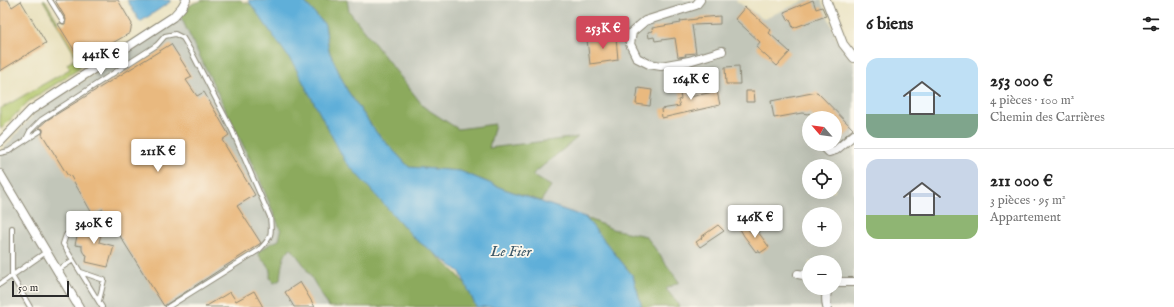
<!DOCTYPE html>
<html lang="fr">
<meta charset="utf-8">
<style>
:root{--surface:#fff;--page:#f6f6f6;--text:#222;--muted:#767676;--line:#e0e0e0;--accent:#d1495b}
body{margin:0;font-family:"IM FELL English",serif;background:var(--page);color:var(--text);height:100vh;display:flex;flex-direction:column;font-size:15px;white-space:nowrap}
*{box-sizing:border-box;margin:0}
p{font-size:13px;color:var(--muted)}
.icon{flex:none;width:22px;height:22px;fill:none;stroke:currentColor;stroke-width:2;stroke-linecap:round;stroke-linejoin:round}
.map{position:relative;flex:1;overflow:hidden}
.details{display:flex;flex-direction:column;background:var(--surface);width:320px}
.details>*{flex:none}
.needle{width:26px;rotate:298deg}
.fabs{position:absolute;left:802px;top:111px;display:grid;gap:8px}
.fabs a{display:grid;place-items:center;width:40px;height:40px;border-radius:50%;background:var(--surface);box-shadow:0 4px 16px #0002;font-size:20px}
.scale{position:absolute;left:12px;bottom:10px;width:57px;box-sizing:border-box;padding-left:4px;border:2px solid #2b2b2b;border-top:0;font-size:11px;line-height:14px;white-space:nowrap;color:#2b2b2b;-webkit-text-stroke:3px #fbf7ec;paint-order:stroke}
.price{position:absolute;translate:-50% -34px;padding:0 9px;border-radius:4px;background:#fff;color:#222;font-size:13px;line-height:26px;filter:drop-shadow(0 1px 2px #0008)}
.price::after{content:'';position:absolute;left:50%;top:24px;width:12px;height:9px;margin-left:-6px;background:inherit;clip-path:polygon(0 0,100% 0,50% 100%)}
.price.active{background:var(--accent);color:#fff}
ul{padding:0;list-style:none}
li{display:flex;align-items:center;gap:12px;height:100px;padding:0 12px}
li+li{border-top:1px solid var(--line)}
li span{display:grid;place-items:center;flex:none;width:112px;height:80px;border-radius:12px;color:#555}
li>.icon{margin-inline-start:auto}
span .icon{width:48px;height:48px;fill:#fffc;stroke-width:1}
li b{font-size:17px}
h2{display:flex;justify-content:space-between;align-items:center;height:48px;padding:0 12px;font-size:17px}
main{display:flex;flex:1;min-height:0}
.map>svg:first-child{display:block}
.industrial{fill:#c2c6b9;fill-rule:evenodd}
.green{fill:#b0c569;stroke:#6e784a}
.forest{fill:#8caa5d;stroke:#5c6a44}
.water{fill:#5fafd9;stroke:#456d82}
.building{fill:#e9b97f}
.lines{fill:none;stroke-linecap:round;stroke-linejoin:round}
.lane-casing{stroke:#8a8674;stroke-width:6}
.street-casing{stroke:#8a8674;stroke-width:10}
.lane{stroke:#fff;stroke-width:4}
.street{stroke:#fff;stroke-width:8}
.labels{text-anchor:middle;stroke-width:3.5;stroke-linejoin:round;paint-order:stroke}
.water-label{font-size:15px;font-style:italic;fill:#3d5968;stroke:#fbf7ec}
</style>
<main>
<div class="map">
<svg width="854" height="307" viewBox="0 0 854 307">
<rect width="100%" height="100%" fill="#fbf7ec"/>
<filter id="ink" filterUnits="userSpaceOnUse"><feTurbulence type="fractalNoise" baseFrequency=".025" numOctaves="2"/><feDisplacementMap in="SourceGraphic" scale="8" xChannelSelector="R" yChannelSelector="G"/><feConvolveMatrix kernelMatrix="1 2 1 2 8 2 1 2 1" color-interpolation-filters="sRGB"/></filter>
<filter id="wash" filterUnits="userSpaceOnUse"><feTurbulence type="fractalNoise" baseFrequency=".012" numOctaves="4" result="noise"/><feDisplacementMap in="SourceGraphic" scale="16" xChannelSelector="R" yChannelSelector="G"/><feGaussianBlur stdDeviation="0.9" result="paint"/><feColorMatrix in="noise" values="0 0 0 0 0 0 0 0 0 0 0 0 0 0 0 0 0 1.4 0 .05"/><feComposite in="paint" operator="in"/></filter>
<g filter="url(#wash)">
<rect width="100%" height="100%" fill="#e9e1be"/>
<!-- industrial -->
<path class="industrial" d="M 347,0 L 735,0 L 763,19 L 806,0 L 821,0 L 839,44 L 854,62 L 854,307 L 679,307 L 676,301 L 666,289 L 679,282 L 646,236 L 612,229 L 585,217 L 541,201 L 551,186 L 531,175 L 577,138 L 489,148 L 495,124 L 458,129 L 424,107 L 349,11 ZM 809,118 L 835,118 L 835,144 L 809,144 ZM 809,166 L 835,166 L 835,192 L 809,192 ZM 809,214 L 835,214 L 835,240 L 809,240 ZM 809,262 L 835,262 L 835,288 L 809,288 Z
M 181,17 L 187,30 L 259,178 L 281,231 L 279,240 L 270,244 L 259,257 L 269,267 L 271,272 L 270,278 L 280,280 L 283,260 L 289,249 L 291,248 L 304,265 L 329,307 L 0,307 L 0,158 L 4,148 L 35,113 Z"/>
<!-- green -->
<path class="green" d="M 43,0 L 45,0 L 81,61 L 79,69 L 29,101 L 1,129 L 0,126 L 0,109 L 70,69 L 67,64 L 77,58 Z"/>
<!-- forest -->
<path class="forest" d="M 201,0 L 241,0 L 244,3 L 248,3 L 253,6 L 436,255 L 457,274 L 484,307 L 329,307 L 304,265 L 291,248 C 282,254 281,270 280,280 L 274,283 L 270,278 C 272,262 261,264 258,252 L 270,244 L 279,240 L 281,231 L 259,178 L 187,30 L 181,17 C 187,10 190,2 199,2 Z
M 303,0 L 347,0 L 349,11 L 424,107 L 458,129 L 495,124 L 489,148 L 578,137 L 532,175 L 551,186 L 541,201 L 504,189 L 460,171 L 409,167 L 376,132 L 347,90 L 329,51 L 325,25 Z
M 585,217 L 612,229 L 646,236 L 679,282 L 666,289 L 676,301 L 679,307 L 642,307 L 633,276 Z"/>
<!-- water -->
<path class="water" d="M 127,0 L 170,0 L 170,2 L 140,22 Z
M 248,0 L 303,0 L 325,25 L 329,51 L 347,90 L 376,132 L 409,167 L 460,171 L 504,189 L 585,217 L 633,276 L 642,307 L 476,307 L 460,272 L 415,239 L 345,161 L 294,65 Z"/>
<g id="blocks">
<!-- building -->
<path class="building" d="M 0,0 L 8,0 L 12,7 L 21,1 L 46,43 L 0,71 Z
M 55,0 L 118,0 L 132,24 L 130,33 L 88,57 L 86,56 L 83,56 L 82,58 L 81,61 L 58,24 L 60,23 L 63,24 L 65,24 L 66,19 Z
M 813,0 L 816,9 L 822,7 L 826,16 L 793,28 L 790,19 L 788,20 L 784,12 Z
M 745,7 L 771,30 L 769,33 L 790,52 L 777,66 L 756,47 L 760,42 L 735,19 Z
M 720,16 L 720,24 L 692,25 L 696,53 L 685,54 L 686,56 L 678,57 L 675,38 L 655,41 L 654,37 L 649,38 L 648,32 L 653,31 L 652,28 L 681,23 L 680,21 L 697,19 L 697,18 Z
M 616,37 L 618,60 L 590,64 L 587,40 Z
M 171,44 L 192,77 L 186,80 L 197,96 L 204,92 L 229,135 L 222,140 L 255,195 L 237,206 L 261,243 L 164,306 L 103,209 L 93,215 L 70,175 L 68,176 L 42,134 L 43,132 L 43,129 L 40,128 L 38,128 L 47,120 Z
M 739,66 L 740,84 L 726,84 L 725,67 Z
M 685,76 L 690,97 L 717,91 L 720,105 L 662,118 L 661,109 L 680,106 L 678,100 L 681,99 L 677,77 Z
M 638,88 L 652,90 L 650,106 L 636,104 Z
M 746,91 L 754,91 L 755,102 L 746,102 Z
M 817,92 L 853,129 L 838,142 L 835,139 L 835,118 L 815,118 L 809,113 L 808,114 L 802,113 L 774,118 L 771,101 Z
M 80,223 L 103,228 L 99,242 L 114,246 L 108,267 L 86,262 L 87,255 L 84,254 L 82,250 L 82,246 L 75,245 Z
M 718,225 L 724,231 L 700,247 L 696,242 L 702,238 L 701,237 Z
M 745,225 L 751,232 L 756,229 L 769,247 L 760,253 L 758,250 L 756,252 L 744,236 L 740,229 Z
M 300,282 L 315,307 L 294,307 L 285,292 Z
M 254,291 L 263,307 L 205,307 L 230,292 L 236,301 Z"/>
</g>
</g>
<g filter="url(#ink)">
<use href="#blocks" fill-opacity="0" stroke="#8a8674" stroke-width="1"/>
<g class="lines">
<defs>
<path id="lane" d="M 50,0 L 63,21
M 85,59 L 92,70
M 25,141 L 30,131 L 41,120 L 157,45 L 165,36 L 175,34 L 183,38 L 192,53 L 232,130 L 270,217 C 272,234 272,237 259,250 L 168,307
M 0,153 L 9,151 L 40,131
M 12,228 L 12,276 L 30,307
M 66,235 L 63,244 L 102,307
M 58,270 L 73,260
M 81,272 L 104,280 L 99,301
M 0,284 L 46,252"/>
<path id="street" d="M 700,0 L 696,5 L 645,21 L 632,32 L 630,44 L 637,58 L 649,64 L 661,66 L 689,61 L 722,51
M 826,0 L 843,44 L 854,58
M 808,132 L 809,133
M 0,142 L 31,110 L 173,17 L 182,7 L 186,0
M 821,144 L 829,152 L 836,150 L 854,135
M 0,174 L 79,307
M 798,274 L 809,276
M 835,283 L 838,282 L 854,282
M 827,307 C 826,300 825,295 829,288"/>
</defs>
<!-- lane casing -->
<use href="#lane" class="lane-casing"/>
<!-- street casing -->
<use href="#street" class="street-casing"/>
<!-- lane -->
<use href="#lane" class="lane"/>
<!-- street -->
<use href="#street" class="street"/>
</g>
</g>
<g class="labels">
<!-- water labels -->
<g class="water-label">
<text x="511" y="256">Le Fier</text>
</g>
</g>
</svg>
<div class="fabs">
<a><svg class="needle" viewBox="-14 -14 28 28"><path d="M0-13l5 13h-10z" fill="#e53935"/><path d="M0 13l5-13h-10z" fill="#767676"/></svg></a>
<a><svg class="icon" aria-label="locate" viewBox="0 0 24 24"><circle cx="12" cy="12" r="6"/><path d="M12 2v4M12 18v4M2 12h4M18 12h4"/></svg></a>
<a>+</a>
<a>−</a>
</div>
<div class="scale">50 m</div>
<b class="price active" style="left:603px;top:50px">253K €</b>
<b class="price" style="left:101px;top:76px">441K €</b>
<b class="price" style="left:691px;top:101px">164K €</b>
<b class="price" style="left:158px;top:173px">211K €</b>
<b class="price" style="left:755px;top:239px">146K €</b>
<b class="price" style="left:94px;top:245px">340K €</b>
</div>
<section class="details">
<h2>6 biens<svg class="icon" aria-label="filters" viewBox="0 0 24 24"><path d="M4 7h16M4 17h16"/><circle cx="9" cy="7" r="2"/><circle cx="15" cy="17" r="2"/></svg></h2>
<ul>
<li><span style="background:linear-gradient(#bfe0f5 70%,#7fa58c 0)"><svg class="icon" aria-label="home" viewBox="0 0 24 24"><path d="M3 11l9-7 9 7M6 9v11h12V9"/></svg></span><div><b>253 000 €</b><p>4 pièces · 100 m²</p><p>Chemin des Carrières</p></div></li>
<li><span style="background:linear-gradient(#c9d6e8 70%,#8fb573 0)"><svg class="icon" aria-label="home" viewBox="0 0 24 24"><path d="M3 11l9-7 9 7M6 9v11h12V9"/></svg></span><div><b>211 000 €</b><p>3 pièces · 95 m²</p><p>Appartement</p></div></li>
</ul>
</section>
</main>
